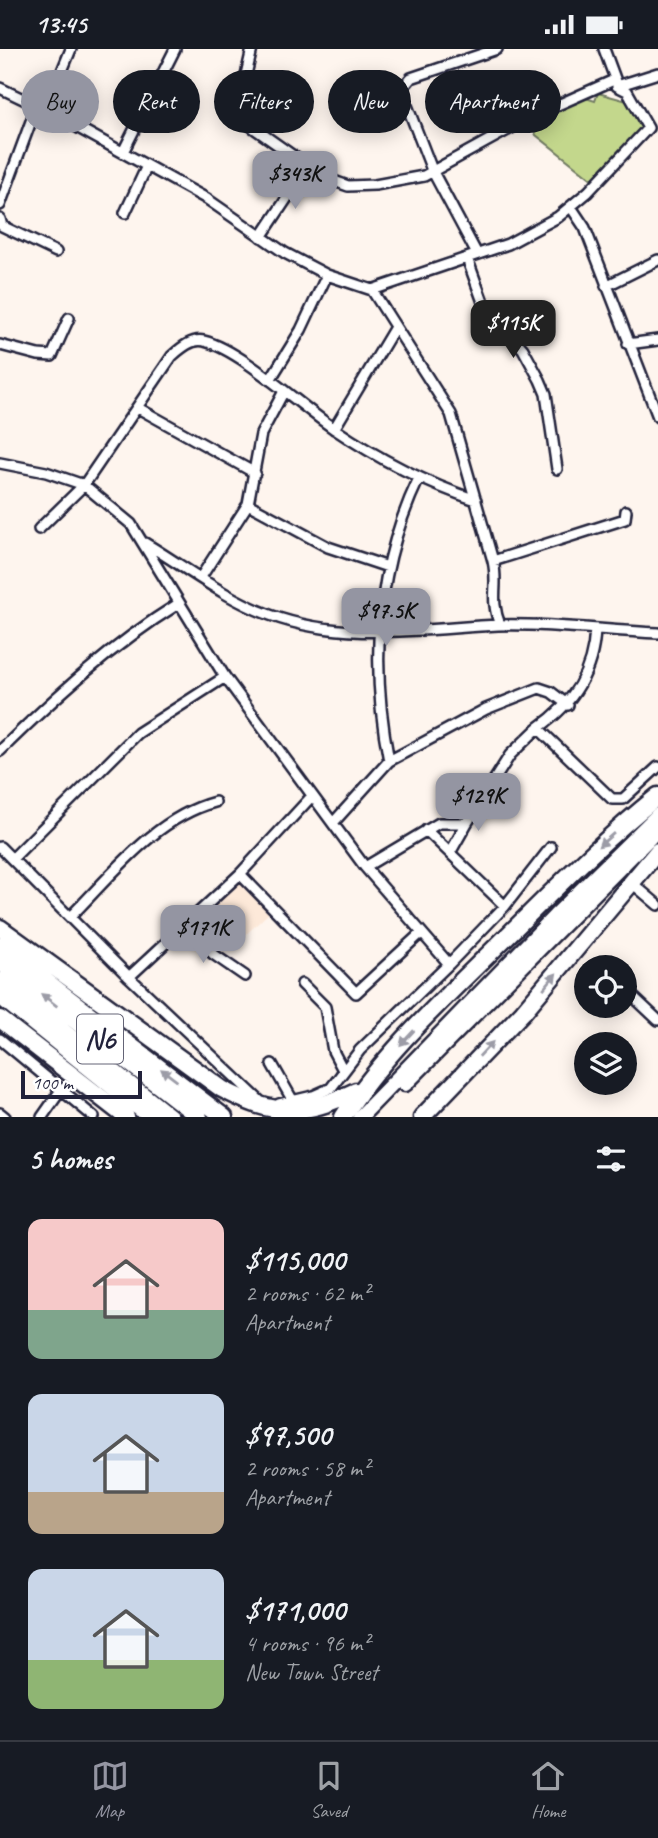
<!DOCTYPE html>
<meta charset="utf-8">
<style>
:root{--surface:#171b24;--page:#242831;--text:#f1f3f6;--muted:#9ea1a6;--line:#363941;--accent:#9495a2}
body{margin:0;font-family:Caveat,sans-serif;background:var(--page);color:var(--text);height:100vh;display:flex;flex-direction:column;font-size:26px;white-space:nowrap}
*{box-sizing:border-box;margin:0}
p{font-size:23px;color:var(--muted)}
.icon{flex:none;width:38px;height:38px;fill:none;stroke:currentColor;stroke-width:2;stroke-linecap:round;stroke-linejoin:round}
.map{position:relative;height:1068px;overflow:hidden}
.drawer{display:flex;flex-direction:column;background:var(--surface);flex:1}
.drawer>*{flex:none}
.top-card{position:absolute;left:21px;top:21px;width:616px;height:63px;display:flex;gap:14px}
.tools{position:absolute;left:574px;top:906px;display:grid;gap:14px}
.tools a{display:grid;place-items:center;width:63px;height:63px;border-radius:50%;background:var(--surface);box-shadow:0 4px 18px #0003;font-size:35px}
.scale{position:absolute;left:21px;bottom:18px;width:121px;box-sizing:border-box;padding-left:7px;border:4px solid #22223b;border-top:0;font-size:19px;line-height:24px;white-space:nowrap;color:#22223b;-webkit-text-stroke:5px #fff;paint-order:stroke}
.price{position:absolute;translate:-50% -60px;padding:0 16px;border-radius:14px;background:var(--accent);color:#111;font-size:23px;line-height:46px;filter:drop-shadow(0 2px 4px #0008)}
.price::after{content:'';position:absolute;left:50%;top:42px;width:21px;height:16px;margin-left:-10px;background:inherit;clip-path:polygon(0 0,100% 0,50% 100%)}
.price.on{background:#222;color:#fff}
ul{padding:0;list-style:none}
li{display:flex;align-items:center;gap:21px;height:175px;padding:0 28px}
li span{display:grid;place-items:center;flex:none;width:196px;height:140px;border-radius:14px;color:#555}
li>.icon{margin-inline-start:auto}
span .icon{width:84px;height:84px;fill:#fffc;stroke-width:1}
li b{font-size:30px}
h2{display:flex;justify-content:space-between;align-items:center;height:84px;padding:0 28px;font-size:30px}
.tag{padding:0 24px;border-radius:32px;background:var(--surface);box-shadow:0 4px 18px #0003;font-size:24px;line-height:63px}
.tag.on{background:var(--accent);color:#111}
.status{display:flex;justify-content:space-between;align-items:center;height:49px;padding:0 35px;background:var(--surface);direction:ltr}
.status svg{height:19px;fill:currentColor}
.dock{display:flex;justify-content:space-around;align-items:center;height:98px;border-top:2px solid var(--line);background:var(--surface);font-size:19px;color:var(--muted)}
.dock a{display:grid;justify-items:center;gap:4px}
.dock .on{color:var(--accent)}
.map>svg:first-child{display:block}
.built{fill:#fde9d9}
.green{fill:#c3d78c;stroke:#727c64;stroke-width:2}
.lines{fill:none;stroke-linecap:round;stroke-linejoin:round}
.minor-casing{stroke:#22223b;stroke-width:14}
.primary-casing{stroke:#22223b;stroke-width:19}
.trunk-casing{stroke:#22223b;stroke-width:21}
.minor{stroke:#fff;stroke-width:9}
.primary{stroke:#fff;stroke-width:14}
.trunk{stroke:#fff;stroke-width:16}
.oneway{fill:#9c9ca7}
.labels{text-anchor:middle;stroke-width:7;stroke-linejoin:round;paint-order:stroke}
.shield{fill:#fff;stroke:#646476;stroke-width:2}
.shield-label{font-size:28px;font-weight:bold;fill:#22223b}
</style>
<div class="status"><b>13:45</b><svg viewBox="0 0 49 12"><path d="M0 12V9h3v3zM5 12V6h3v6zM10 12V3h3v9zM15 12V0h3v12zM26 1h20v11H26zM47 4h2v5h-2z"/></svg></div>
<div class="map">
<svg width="658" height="1068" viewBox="0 0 658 1068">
<rect width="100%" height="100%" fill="#fef5ee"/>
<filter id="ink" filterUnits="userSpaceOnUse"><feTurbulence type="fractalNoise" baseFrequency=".0143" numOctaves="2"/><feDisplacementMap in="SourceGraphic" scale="14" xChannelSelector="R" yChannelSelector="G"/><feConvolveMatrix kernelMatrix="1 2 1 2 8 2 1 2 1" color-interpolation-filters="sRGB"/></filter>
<g filter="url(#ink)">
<!-- built -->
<path class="built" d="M 241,829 L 271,862 L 239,892 L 208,858 Z"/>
<!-- green -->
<path class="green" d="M 598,44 L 631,53 L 645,79 L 603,125 L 593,131 L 536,86 L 531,76 L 583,48 L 595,52 Z"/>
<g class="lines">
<defs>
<path id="minor" d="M 252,0 L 239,56 L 241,70 L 323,128 L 348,137 L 375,136 L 424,127 L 533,67 L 614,31
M 604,0 L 617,35
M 0,39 L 46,61 L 207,150 L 285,204 L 327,226 L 372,241 L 508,195 L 558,168 L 588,143 L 648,79 L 627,42 L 617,37 L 658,24
M 46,61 L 71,0
M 123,103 L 175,0
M 0,156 L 37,56
M 571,158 L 585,179 L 658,368
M 125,164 L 147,117
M 0,170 L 2,177 L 56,203
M 261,188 L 307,119
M 477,205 L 432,121 L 401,41 L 411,29 L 497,0
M 467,209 L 483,253 L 523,300 L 540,331 L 546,345 L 557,420
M 606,237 L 658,211
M 372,241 L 451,365 L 493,512 C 499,538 489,548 500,576
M 628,295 L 658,291
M 0,296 L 38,306 L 52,307 L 69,269
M 270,331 L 301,281 L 327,226
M 138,359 L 255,424
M 334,380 L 395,278
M 0,414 L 46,423 L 84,436 L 131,475 L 225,628 L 365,818 L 449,915 L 505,857 L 551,798
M 248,455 L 328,498 L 388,518
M 39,480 L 84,436 L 172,307 C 180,300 192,289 204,292 C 241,301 299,356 333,379 C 377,409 425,434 476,451
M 145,494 C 185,518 226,550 270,566 C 343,593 422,580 498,576 C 550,574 605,582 658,584
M 493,512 L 625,470 L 626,462
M 201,528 L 248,455 L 261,385 L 284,342
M 595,581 C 593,624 573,655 538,679 L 612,750 L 623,750 L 658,718
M 0,702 C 55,648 112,596 178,555
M 389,712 C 370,616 376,519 419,429
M 333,774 L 389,712 L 486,660 L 539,639 L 551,643 L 568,656
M 426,781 L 505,857
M 0,798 L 129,928 L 259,1051
M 450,804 L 467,774
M 12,810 L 138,684 L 225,628
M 365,818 L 439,774 L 467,774 L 510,706 L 538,679
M 240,825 L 356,944 L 421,884
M 632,834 L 658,856
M 70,868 C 113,825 155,769 215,753
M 185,875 L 213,905 L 245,927
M 129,928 L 240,825 L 312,747
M 302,935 L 325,958 L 333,1002 L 343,1021
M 625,940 L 658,971
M 0,990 L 94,1068
M 272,1015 L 293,1052
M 279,1055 L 313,1047 L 331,1039 L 360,1001 L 449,915
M 0,1064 L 5,1068
M 42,1068 L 61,1041"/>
<path id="primary" d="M 405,1035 L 658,780
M 360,1068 L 555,867 L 658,766"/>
<path id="trunk" d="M 0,879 L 222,1040 C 275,1068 302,1068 356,1042
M 0,897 L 224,1068
M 0,913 L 199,1068
M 0,932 L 170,1068
M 0,947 L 151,1068
M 0,970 L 126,1068
M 343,1068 C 383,1006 440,953 493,901 C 547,848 599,794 658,747
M 422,1068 L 523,963 L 658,802"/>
</defs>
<!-- minor casing -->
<use href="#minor" class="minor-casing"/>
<!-- primary casing -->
<use href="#primary" class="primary-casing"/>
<!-- trunk casing -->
<use href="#trunk" class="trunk-casing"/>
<!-- minor -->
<use href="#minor" class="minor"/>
<!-- primary -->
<use href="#primary" class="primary"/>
<!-- trunk -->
<use href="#trunk" class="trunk"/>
</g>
<!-- one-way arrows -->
<defs><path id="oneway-solid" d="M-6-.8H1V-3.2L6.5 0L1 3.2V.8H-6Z" transform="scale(1.75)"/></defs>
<g class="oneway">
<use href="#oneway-solid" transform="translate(606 791) rotate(139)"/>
<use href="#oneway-solid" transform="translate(550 932) rotate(-50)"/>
<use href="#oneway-solid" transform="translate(49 951) rotate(-142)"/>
<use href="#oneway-solid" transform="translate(407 989) rotate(133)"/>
<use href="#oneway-solid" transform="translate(486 1000) rotate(-47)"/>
<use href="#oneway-solid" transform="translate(169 1026) rotate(-143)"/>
</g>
</g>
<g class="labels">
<!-- shield labels -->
<rect class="shield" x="77" y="965.5" width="46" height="49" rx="5"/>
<g class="shield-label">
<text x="100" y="1000">N6</text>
</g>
</g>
</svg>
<div class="tools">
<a><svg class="icon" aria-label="locate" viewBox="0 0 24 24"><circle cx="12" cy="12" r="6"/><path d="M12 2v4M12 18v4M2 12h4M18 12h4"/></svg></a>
<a><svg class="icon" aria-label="layers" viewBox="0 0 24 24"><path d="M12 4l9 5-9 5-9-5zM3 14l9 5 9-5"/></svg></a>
</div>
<div class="scale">100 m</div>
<b class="price" style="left:295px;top:162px">$343K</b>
<b class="price on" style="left:513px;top:311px">$115K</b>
<b class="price" style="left:386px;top:599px">$97.5K</b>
<b class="price" style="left:478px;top:784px">$129K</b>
<b class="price" style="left:203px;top:916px">$171K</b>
<div class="top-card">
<a class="tag on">Buy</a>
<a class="tag">Rent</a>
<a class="tag">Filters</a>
<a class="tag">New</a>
<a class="tag">Apartment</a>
</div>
</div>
<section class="drawer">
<h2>5 homes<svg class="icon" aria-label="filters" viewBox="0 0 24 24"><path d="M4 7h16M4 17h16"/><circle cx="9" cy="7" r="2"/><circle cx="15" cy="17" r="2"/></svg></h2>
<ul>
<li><span style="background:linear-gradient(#f6c9c9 65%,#7fa58c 0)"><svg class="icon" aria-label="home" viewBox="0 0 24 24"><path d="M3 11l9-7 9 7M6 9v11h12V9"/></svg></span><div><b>$115,000</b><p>2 rooms · 62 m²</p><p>Apartment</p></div></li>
<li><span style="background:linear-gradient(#c9d6e8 70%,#b9a48a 0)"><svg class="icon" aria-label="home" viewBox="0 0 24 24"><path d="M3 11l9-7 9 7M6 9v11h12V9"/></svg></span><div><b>$97,500</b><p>2 rooms · 58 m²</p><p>Apartment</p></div></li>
<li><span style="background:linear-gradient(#c9d6e8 65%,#8fb573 0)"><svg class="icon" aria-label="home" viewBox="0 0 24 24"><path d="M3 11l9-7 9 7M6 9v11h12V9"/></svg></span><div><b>$171,000</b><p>4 rooms · 96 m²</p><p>New Town Street</p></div></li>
</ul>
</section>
<nav class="dock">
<a class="on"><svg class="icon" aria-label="map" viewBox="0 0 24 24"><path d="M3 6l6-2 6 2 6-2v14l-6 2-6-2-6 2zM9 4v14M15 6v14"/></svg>Map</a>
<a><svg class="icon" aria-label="saved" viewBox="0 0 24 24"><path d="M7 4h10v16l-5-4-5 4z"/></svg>Saved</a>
<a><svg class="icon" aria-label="home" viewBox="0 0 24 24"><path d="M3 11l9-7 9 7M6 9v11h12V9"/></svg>Home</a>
</nav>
